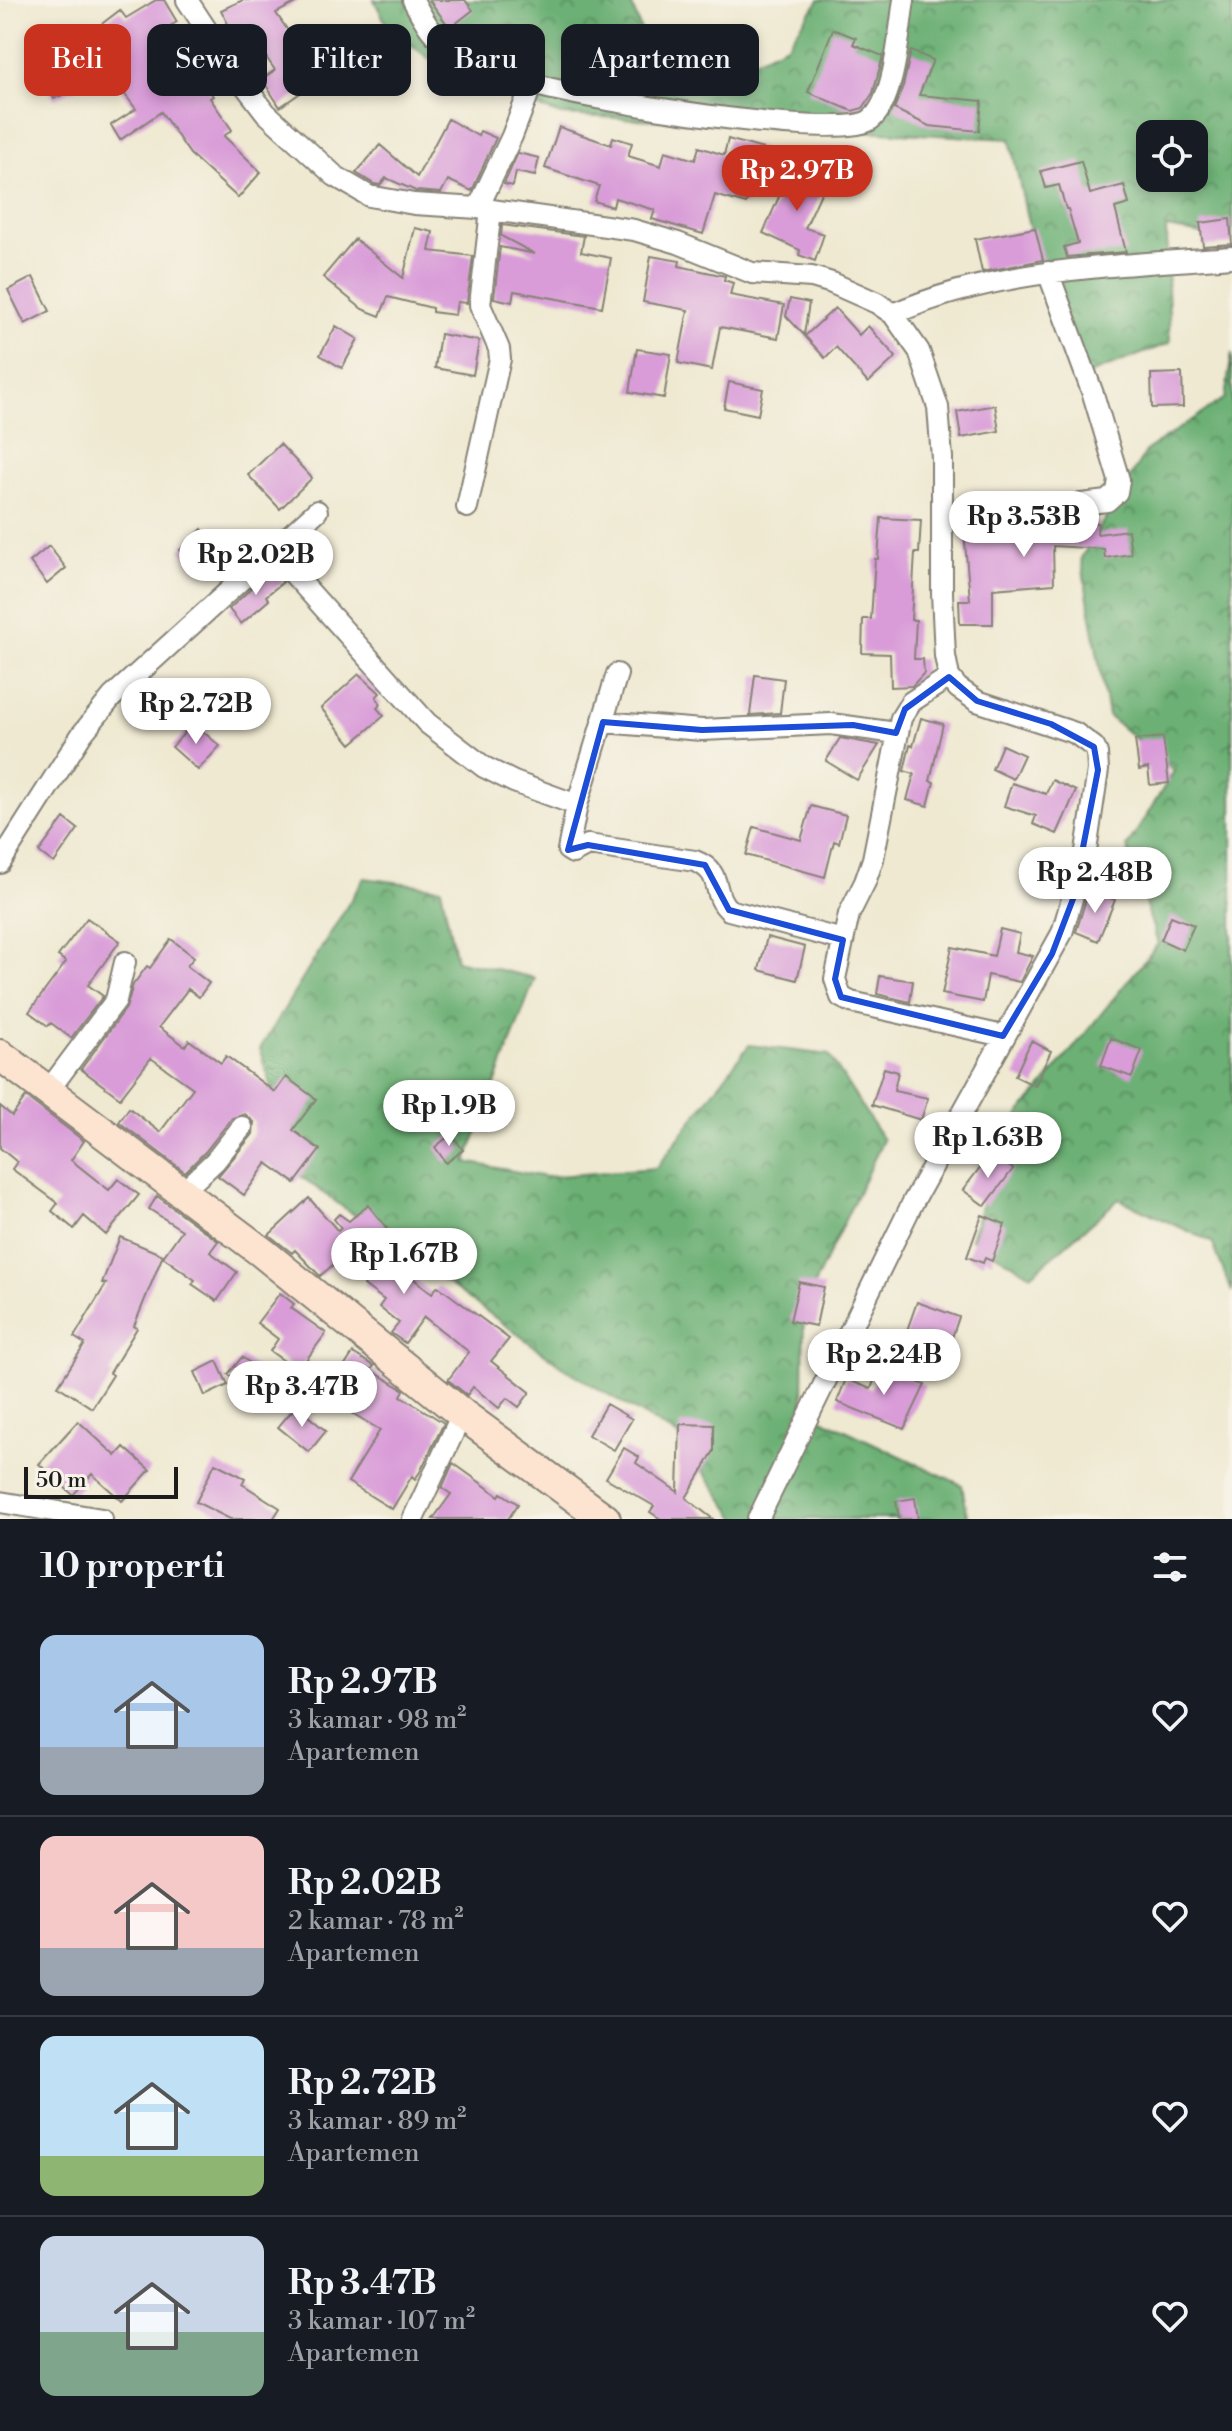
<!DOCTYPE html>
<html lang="id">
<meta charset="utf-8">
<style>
:root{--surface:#171b24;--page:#242831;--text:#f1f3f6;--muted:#9ea1a6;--line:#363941;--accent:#c8321e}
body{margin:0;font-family:"Libre Bodoni",serif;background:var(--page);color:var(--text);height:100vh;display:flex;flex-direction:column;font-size:30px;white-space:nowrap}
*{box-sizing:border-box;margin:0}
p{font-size:26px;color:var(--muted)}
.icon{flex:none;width:44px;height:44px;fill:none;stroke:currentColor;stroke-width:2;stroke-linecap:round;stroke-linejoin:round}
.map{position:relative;height:1519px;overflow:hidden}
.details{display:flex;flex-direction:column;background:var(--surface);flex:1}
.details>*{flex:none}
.top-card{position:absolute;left:24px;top:24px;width:800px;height:72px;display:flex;gap:16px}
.fabs{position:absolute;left:1136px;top:120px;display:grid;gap:16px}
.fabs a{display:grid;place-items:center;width:72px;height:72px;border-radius:16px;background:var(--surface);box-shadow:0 4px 12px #0003;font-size:40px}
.scale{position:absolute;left:24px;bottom:20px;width:154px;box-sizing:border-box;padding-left:8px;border:4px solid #1c1c1c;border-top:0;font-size:22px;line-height:28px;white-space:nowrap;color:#1c1c1c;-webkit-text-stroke:6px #f7f3e8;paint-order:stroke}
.price{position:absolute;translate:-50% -68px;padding:0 18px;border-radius:28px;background:#fff;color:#222;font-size:26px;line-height:52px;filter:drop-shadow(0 2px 4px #0008)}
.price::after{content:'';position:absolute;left:50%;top:48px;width:24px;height:18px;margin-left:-12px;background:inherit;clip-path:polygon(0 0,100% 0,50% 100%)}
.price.current{background:var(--accent);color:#fff}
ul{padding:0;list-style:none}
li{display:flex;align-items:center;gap:24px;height:200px;padding:0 40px}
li+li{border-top:2px solid var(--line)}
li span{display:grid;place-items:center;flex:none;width:224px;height:160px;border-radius:16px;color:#555}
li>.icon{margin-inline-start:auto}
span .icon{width:96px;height:96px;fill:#fffc;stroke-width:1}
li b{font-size:34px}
h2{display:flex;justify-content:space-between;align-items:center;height:96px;padding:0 40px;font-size:34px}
.pill{padding:0 28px;border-radius:16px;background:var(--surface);box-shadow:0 4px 12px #0003;font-size:28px;line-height:72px}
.pill.current{background:var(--accent);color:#fff}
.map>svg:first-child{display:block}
.forest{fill:url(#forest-crowns);stroke:#446648;stroke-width:2;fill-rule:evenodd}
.building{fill:#d99cd8}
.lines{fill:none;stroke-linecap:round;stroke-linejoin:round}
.street-casing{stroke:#868276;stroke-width:24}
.secondary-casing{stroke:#868276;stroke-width:34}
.street{stroke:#fff;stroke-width:20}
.secondary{stroke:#fde4d1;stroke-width:30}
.marked{fill:none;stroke:#1d4ed8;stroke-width:6;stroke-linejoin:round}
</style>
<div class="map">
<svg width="1232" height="1519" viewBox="0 0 1232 1519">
<defs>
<pattern id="forest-crowns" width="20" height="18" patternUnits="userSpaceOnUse" patternTransform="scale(2)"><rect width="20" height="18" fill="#6cb074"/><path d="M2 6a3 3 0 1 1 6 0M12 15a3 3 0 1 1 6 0" fill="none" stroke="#588e5e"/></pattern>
</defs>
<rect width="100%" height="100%" fill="#f7f3e8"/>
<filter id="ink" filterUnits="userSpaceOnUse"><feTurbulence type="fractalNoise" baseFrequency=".0125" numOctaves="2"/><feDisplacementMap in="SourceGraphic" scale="16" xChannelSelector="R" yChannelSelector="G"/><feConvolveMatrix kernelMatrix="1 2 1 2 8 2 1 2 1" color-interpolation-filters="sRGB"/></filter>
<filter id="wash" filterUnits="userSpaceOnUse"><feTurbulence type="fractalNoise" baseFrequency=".006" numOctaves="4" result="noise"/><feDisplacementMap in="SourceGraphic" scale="32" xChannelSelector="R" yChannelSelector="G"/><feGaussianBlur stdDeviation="1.8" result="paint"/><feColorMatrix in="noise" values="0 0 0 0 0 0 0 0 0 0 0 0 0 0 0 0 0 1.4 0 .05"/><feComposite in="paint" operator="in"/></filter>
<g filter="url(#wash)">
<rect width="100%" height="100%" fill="#efe9d1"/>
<!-- forest -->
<path class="forest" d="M 374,0 L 630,0 L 651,58 L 721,76 L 787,45 L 819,0 L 1232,0 L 1232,239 L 1166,228 L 1170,343 L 1079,378 L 1037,264 L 1010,139 L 561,115 L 457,80 L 388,27 ZM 1150,134 L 1194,134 L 1194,178 L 1150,178 Z
M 1232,353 L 1232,1292 L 1212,1242 L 1119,1199 L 1031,1275 L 971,1239 L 1005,1132 L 1158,944 L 1127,847 L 1174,771 L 1108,716 L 1081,558 L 1147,450 L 1225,398 Z
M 364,878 L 441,888 L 456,960 L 535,978 L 466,1162 L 545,1177 L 656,1168 L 749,1045 L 829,1055 L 883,1140 L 804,1306 L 803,1410 L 962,1485 L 968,1519 L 737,1519 L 678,1436 L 567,1370 L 296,1173 L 260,1049 Z"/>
<g id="blocks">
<!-- building -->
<path class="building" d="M 156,0 L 164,0 L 177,22 L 153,36 L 182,75 L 192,67 L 213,96 L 210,98 L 232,130 L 224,136 L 261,172 L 238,198 L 190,154 L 161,112 L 120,140 L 111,125 L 136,109 L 104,67 L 74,83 L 77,88 L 54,99 L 40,70 L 64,58 L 62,55 L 86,43 L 82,39 L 120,10 L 126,18 Z
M 243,0 L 301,0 L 276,13 L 303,53 L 341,30 L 370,73 L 349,86 L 333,61 L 301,81 L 306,89 L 280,107 L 262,79 L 275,70 L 246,28 L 233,34 L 221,10 Z
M 429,0 L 465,0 L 473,10 L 450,28 Z
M 833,29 L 856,38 L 853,44 L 883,56 L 873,93 L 863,108 L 852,111 L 808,92 Z
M 911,51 L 933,60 L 919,95 L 982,101 L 979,131 L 929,126 L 894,109 L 903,86 Z
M 448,119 L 478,136 L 480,131 L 496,138 L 472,191 L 448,180 L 441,193 L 416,191 L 386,178 L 380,185 L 374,184 L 356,173 L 380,145 L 417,177 Z
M 559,127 L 611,145 L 613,137 L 632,143 L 628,156 L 661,166 L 665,151 L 695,160 L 699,147 L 724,155 L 728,139 L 763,149 L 746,204 L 715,195 L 703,234 L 652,219 L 655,210 L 615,198 L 613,207 L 594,201 L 599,186 L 545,168 Z
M 518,153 L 539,158 L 535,176 L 516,172 L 513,186 L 504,184 Z
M 1081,161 L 1090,194 L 1124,185 L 1129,204 L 1115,208 L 1126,252 L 1067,257 L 1064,247 L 1078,243 L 1068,209 L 1066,209 L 1059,185 L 1046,188 L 1041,171 Z
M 793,165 L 827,180 L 805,228 L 824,234 L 815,261 L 799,255 L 800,250 L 763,233 Z
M 1230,219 L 1232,244 L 1203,246 L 1200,223 Z
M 502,225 L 584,236 L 581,252 L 611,258 L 602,307 L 514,291 L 512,302 L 494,298 L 500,247 L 535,254 L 501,236 Z
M 415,228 L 433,232 L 429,251 L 473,256 L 467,303 L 457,302 L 455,315 L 432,312 L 432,308 L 388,297 L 380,316 L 362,309 L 323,277 L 355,239 L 403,278 Z
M 1035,228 L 1043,260 L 982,272 L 975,239 Z
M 651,256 L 680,261 L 679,266 L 725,276 L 724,280 L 733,283 L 730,295 L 784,305 L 778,338 L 720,327 L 712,370 L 678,363 L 688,310 L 643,302 Z
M 33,277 L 50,311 L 25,324 L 8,290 Z
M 790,299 L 809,303 L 804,335 L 786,316 Z
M 835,308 L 859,335 L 868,326 L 896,357 L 868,383 L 836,347 L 825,358 L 805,336 Z
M 336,326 L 358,339 L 342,368 L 320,355 Z
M 440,334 L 479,341 L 473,375 L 435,368 Z
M 637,349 L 671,354 L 664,398 L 630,392 Z
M 1182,373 L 1183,407 L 1152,408 L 1151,374 Z
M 729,382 L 763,389 L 758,415 L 724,408 Z
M 995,405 L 999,431 L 961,438 L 957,412 Z
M 280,444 L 312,478 L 280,509 L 248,475 Z
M 881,518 L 921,520 L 919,553 L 915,553 L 911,620 L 916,620 L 914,659 L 923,659 L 924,673 L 912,686 L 891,687 L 890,654 L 862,653 L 863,619 L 871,619 L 875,559 L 878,559 Z
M 1065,522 L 1098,523 L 1097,534 L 1128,530 L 1131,554 L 1105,558 L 1104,549 L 1053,546 L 1054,584 L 993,589 L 993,624 L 960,624 L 959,600 L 970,600 L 964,531 Z
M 202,529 L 222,549 L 200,571 L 180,550 Z
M 49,546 L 66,568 L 47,584 L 30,562 Z
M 272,569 L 283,582 L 266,596 L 269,600 L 241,624 L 229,609 Z
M 359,674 L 380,693 L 376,697 L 381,704 L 377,708 L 384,716 L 351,744 L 321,708 Z
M 755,675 L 784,679 L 780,713 L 750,715 Z
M 921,718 L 943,724 L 930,781 L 934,782 L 928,806 L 907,800 L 914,774 L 904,771 L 910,745 L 913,746 Z
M 193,723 L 220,746 L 198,770 L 172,747 Z
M 1163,737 L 1169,783 L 1150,785 L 1148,768 L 1139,770 L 1135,740 Z
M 840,738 L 879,745 L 857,780 L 826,761 Z
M 1002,745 L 1024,755 L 1013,779 L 992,769 Z
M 1052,780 L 1076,791 L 1057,834 L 1033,824 L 1036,816 L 1004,806 L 1012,783 L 1046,794 Z
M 811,806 L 846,815 L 839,843 L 834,841 L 825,877 L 746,855 L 754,827 L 801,840 Z
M 64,818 L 78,829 L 54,863 L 39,852 Z
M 1089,889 L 1115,900 L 1098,941 L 1076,932 Z
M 1171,916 L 1194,925 L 1183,950 L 1161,940 Z
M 87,918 L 120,941 L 88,985 L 103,996 L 71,1038 L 51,1023 L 48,1026 L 29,1012 L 66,962 L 58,956 Z
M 1000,929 L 1020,934 L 1016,952 L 1033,956 L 1020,982 L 988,975 L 983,1002 L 942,994 L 952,947 L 994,956 Z
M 767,937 L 805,947 L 797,980 L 759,970 Z
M 171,939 L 194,957 L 187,966 L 209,983 L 199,997 L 188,989 L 159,1027 L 185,1046 L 189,1040 L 221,1063 L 226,1056 L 275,1092 L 286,1077 L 316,1099 L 293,1130 L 320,1150 L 295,1183 L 267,1163 L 244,1195 L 218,1176 L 253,1134 L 254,1122 L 245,1114 L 232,1118 L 205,1152 L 185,1172 L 119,1122 L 129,1108 L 160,1132 L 193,1088 L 151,1058 L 120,1098 L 81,1069 L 126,1008 L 133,985 L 147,966 L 150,968 Z
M 880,976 L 913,981 L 910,1002 L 877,994 Z
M 1111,1038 L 1142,1050 L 1132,1077 L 1101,1066 Z
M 1031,1041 L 1051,1051 L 1035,1086 L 1015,1076 Z
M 884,1068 L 898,1072 L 894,1091 L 928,1098 L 921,1120 L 872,1105 Z
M 26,1097 L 84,1141 L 71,1160 L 109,1190 L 118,1179 L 139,1195 L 106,1235 L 84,1216 L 74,1229 L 52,1211 L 58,1203 L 12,1169 L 17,1162 L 0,1148 L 0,1106 L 12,1116 Z
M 452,1134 L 463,1150 L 446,1163 L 435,1147 Z
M 991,1153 L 1013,1169 L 985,1206 L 963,1190 Z
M 157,1196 L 218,1241 L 210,1252 L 237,1272 L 217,1301 L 192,1284 L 195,1280 L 163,1257 L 182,1230 L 149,1209 Z
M 309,1198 L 338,1231 L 341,1228 L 334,1219 L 339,1214 L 349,1221 L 368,1205 L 387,1228 L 373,1240 L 408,1266 L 404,1271 L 432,1293 L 438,1286 L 509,1339 L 491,1361 L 530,1392 L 519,1407 L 507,1398 L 499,1408 L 473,1387 L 467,1395 L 448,1380 L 469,1352 L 424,1317 L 405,1343 L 391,1333 L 399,1323 L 379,1307 L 384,1300 L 364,1285 L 377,1268 L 356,1245 L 320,1276 L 295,1250 L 292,1253 L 269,1235 Z
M 982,1215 L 1005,1224 L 992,1261 L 985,1258 L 983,1263 L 967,1257 Z
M 120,1237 L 163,1255 L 134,1326 L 137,1328 L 110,1373 L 113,1375 L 92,1408 L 58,1386 L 85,1344 L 74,1337 L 106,1284 L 102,1283 Z
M 799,1282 L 824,1287 L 816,1326 L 790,1321 Z
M 280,1293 L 294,1304 L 291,1308 L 326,1333 L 298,1371 L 270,1351 L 278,1339 L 257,1323 Z
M 917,1302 L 959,1317 L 947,1352 L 905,1336 Z
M 353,1353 L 374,1366 L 371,1370 L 404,1390 L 401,1396 L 444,1423 L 420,1472 L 415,1479 L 412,1476 L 392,1509 L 348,1482 L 380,1430 L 352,1413 L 357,1405 L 330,1389 Z
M 242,1357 L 262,1372 L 248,1390 L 228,1374 Z
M 217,1361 L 228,1385 L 205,1396 L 195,1372 Z
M 311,1364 L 330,1379 L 310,1404 L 291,1389 Z
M 879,1367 L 925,1385 L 904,1429 L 837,1402 L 846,1379 L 871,1389 Z
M 606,1404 L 632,1419 L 614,1450 L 588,1435 Z
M 296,1406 L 326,1431 L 309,1452 L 278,1427 Z
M 78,1421 L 116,1456 L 124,1447 L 150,1470 L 122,1501 L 92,1474 L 73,1495 L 39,1464 Z
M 680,1424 L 714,1425 L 714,1451 L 686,1498 L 713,1519 L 661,1519 L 650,1512 L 654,1506 L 606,1478 L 624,1448 L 639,1457 L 636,1463 L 678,1492 Z
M 215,1463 L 245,1478 L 242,1484 L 280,1508 L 273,1519 L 230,1519 L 196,1502 Z
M 453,1463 L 499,1496 L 501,1493 L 518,1504 L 508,1519 L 433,1519 L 451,1494 L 442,1488 Z
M 915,1498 L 918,1519 L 899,1519 L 896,1501 Z"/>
</g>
</g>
<g filter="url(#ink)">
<use href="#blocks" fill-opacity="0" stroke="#868276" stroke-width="2"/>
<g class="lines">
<defs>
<path id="street" d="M 187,0 L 233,70 L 266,113 L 335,176 L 369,196 L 414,204 L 478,208 L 634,230 L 678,243 L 752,273 L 812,277 L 832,283 L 877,303 L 893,314 L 919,351 L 938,407 L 942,458 L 942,593 L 945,656 L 949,677 L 958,688 L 977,701 L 1075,733 L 1094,747 L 1097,753 L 1098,770 L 1086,851 L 1062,933 L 913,1202 L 758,1519
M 413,0 C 423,18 431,36 450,47 C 475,61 506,75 533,84 C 578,98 840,142 870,120 C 895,102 899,30 904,0
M 478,208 L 512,136 L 532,84
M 893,314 C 1000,267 1118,266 1232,257
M 467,507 L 500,359 L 499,349 L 480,305 L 491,210
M 942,520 L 1107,501 L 1117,492 L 1119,480 L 1093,394 L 1048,272
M 273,551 L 427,723 L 484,767 L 514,782 L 577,805
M 617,674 L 577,805 L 568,850 L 573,853 L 588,845 L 695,861 C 725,873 710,893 729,910 L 843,940
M 949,677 L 911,702 L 901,718 L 873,859 L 865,882 L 849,914 L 835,979 L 841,997 L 851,1002 L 1003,1036
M 603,722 L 702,730 L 831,724 L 896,733
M 0,863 L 82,734 L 112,697 L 317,511
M 48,1091 L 116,1000 L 125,962
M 182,1192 L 215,1161 L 242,1127
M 0,1502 L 102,1519
M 413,1519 L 462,1414"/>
<path id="secondary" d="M 0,1055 L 263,1253 L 462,1414 L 605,1519"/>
</defs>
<!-- street casing -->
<use href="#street" class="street-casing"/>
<!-- secondary casing -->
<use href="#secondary" class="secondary-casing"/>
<!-- street -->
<use href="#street" class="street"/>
<!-- secondary -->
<use href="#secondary" class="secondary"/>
</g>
</g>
<!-- marked area -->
<path class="marked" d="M 949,677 L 977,701 L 1051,724 L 1094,747 L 1098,770 L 1073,899 L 1052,954 L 1003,1036 L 841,997 L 835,979 L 843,940 L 729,910 L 705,865 L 588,845 L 568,850 L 603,722 L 702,730 L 853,725 L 896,733 L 905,709 Z"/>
</svg>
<div class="fabs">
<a><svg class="icon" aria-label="locate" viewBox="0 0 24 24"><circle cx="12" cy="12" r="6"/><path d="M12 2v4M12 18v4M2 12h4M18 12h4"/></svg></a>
</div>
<div class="scale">50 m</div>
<b class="price current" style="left:797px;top:213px">Rp 2.97B</b>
<b class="price" style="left:1024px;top:559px">Rp 3.53B</b>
<b class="price" style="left:256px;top:597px">Rp 2.02B</b>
<b class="price" style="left:196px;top:746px">Rp 2.72B</b>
<b class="price" style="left:1095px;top:915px">Rp 2.48B</b>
<b class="price" style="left:449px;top:1148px">Rp 1.9B</b>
<b class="price" style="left:988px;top:1180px">Rp 1.63B</b>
<b class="price" style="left:404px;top:1296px">Rp 1.67B</b>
<b class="price" style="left:884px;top:1397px">Rp 2.24B</b>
<b class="price" style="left:302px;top:1429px">Rp 3.47B</b>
<div class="top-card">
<a class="pill current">Beli</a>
<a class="pill">Sewa</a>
<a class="pill">Filter</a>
<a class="pill">Baru</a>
<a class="pill">Apartemen</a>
</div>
</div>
<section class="details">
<h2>10 properti<svg class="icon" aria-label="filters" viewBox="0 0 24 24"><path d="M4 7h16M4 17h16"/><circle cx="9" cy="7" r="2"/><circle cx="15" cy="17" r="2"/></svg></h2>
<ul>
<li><span style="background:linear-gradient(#a9c7e8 70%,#9aa5b1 0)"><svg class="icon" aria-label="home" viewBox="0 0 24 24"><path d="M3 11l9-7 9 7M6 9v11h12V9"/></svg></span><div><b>Rp 2.97B</b><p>3 kamar · 98 m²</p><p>Apartemen</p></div><svg class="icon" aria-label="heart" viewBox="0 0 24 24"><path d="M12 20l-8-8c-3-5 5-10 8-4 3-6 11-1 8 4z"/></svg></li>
<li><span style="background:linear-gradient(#f6c9c9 70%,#9aa5b1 0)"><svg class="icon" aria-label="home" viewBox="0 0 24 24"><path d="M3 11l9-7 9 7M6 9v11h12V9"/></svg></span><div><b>Rp 2.02B</b><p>2 kamar · 78 m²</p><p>Apartemen</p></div><svg class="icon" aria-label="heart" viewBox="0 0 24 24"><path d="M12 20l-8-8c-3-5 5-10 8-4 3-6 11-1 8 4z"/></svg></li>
<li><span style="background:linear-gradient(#bfe0f5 75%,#8fb573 0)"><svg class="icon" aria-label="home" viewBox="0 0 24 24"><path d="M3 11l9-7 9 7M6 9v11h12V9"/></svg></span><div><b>Rp 2.72B</b><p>3 kamar · 89 m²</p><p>Apartemen</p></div><svg class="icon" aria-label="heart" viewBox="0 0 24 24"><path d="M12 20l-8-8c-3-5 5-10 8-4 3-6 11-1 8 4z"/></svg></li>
<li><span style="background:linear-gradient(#c9d6e8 60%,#7fa58c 0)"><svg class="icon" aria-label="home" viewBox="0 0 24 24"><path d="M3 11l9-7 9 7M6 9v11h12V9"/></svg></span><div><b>Rp 3.47B</b><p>3 kamar · 107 m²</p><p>Apartemen</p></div><svg class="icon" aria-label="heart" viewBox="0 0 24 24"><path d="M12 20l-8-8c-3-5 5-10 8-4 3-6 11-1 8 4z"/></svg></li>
</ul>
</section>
